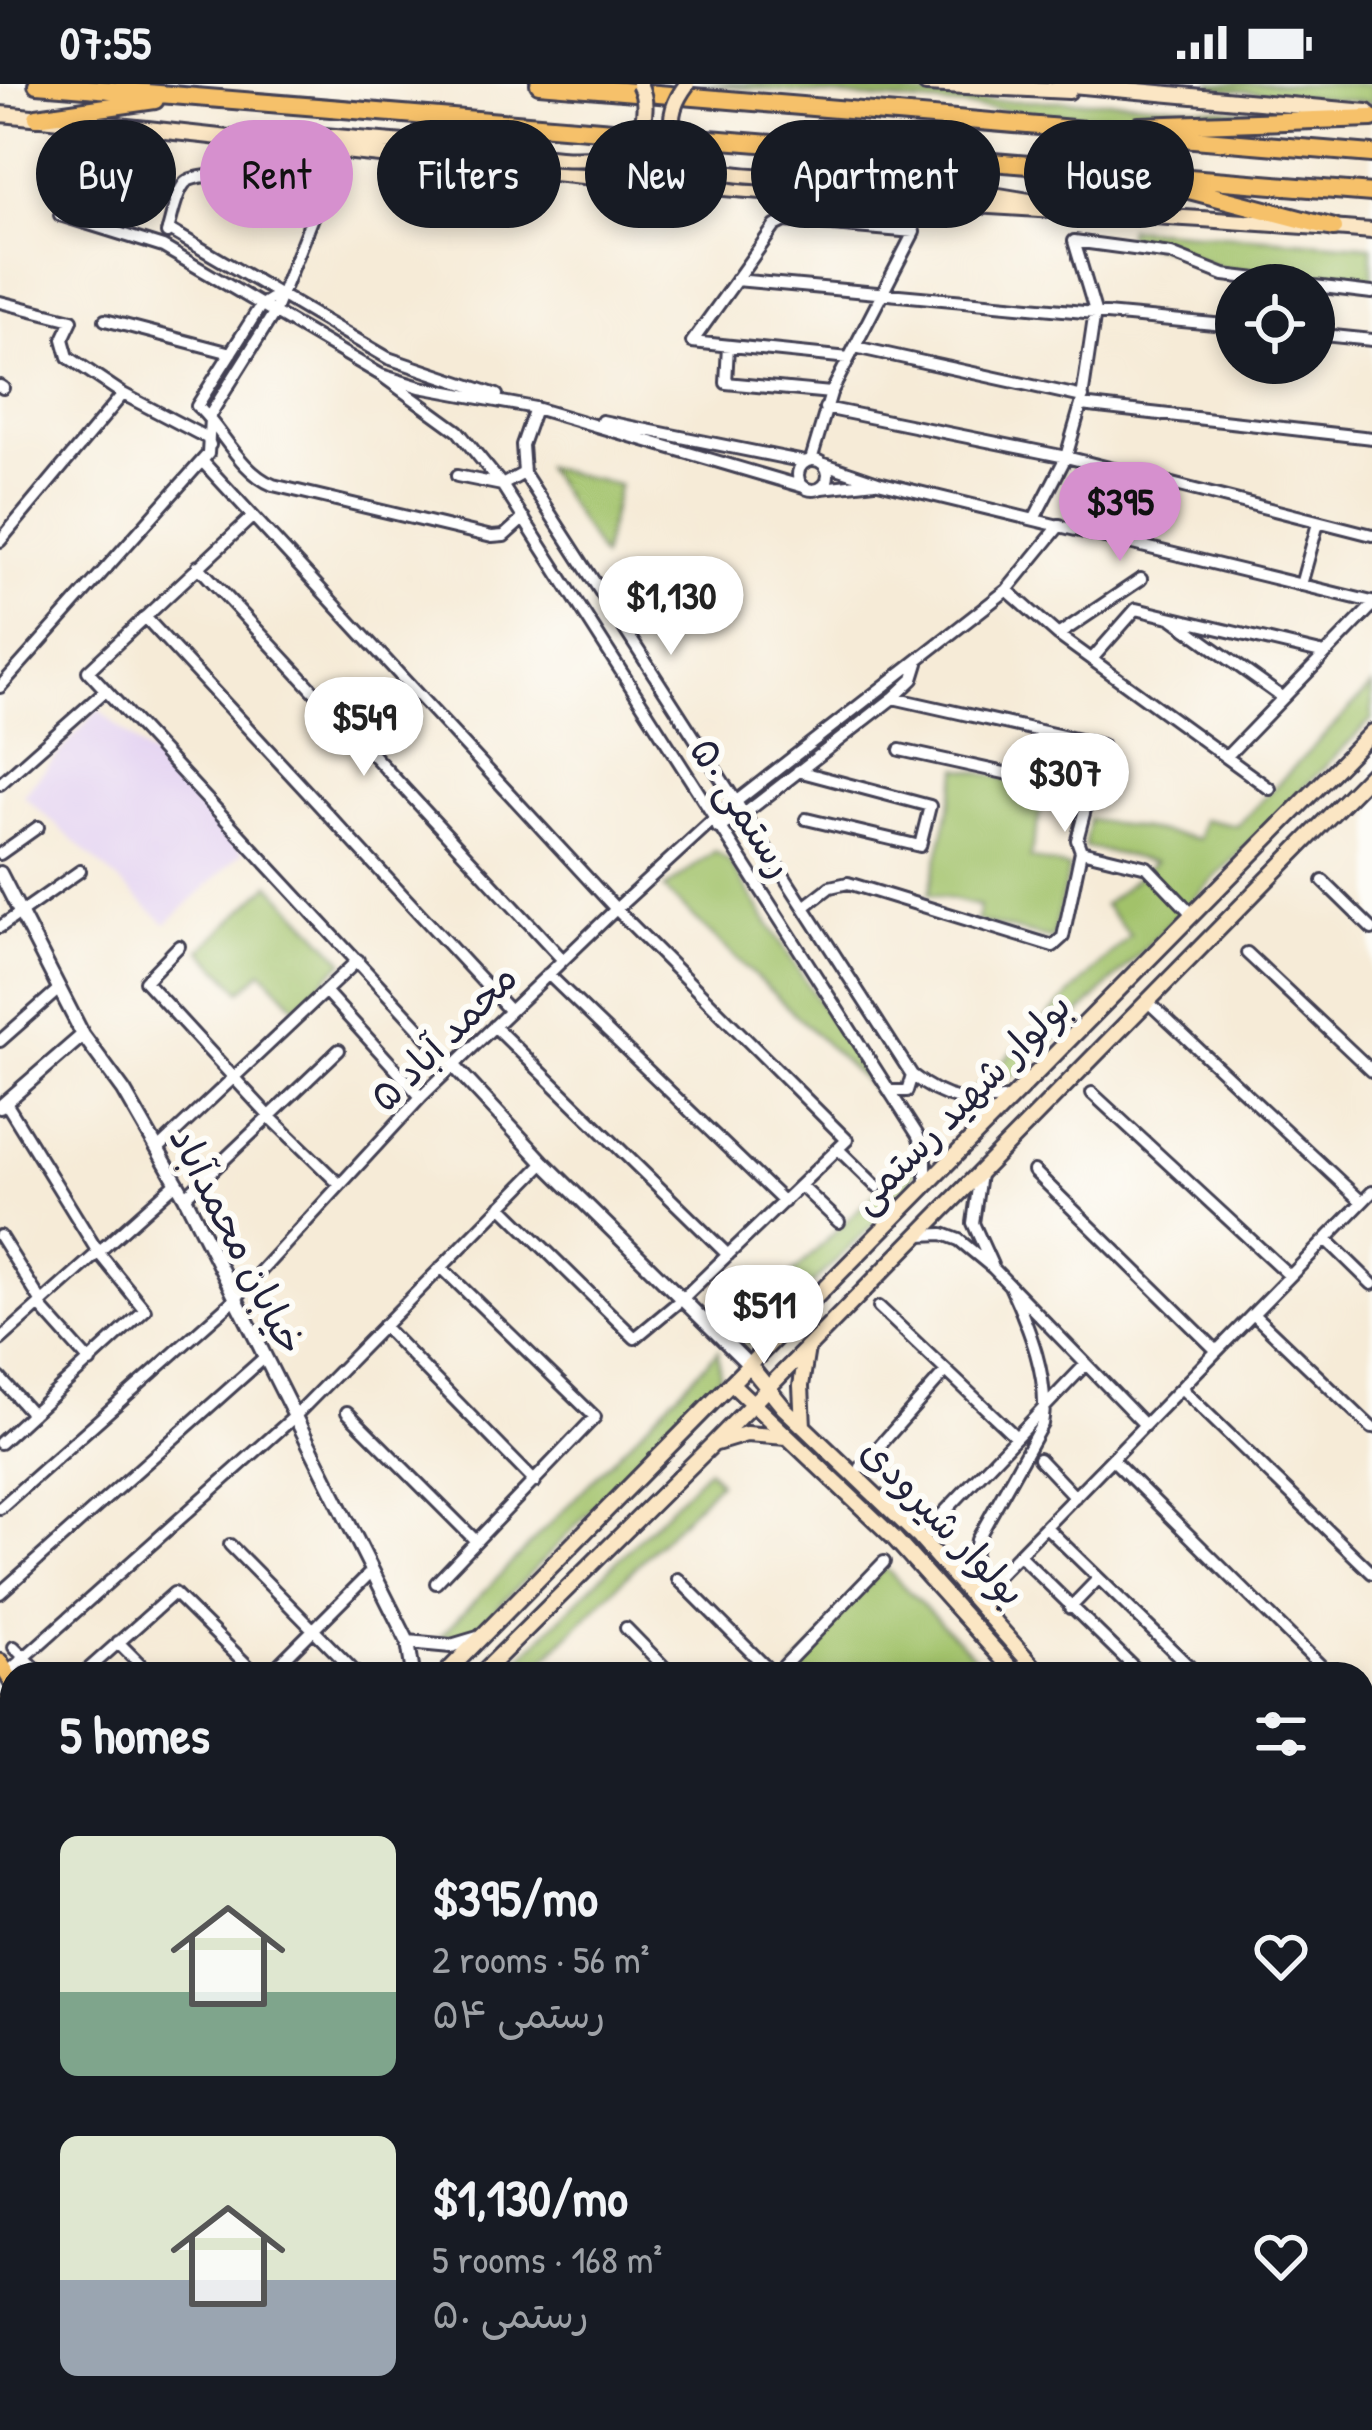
<!DOCTYPE html>
<meta charset="utf-8">
<style>
:root{--surface:#171b24;--page:#20242c;--text:#f1f3f6;--muted:#9ea1a6;--accent:#d690ce}
body{margin:0;font-family:"Patrick Hand","Playpen Sans Arabic",sans-serif;background:var(--page);color:var(--text);height:100vh;display:flex;flex-direction:column;font-size:45px;white-space:nowrap}
*{box-sizing:border-box;margin:0}
p{font-size:39px;color:var(--muted)}
.icon{flex:none;width:66px;height:66px;fill:none;stroke:currentColor;stroke-width:2;stroke-linecap:round;stroke-linejoin:round}
.map{position:relative;flex:1;overflow:hidden}
.details{position:absolute;left:0px;top:1578px;width:1374px;height:768px;display:flex;flex-direction:column;background:var(--surface);border-radius:36px 36px 0 0;box-shadow:0 6px 18px #0003}
.details>*{flex:none}
.hud{position:absolute;left:36px;top:36px;width:1302px;height:108px;display:flex;gap:24px}
.fabs{position:absolute;left:1215px;top:180px;display:grid;gap:24px}
.fabs a{display:grid;place-items:center;width:120px;height:120px;border-radius:50%;background:var(--surface);box-shadow:0 6px 18px #0003;font-size:60px}
.price{position:absolute;translate:-50% -102px;padding:0 27px;border-radius:42px;background:#fff;color:#222;font-size:39px;line-height:78px;filter:drop-shadow(0 3px 6px #0008)}
.price::after{content:'';position:absolute;left:50%;top:72px;width:36px;height:27px;margin-left:-18px;background:inherit;clip-path:polygon(0 0,100% 0,50% 100%)}
.price.on{background:var(--accent);color:#111}
ul{padding:0;list-style:none}
li{display:flex;align-items:center;gap:36px;height:300px;padding:0 60px}
li span{display:grid;place-items:center;flex:none;width:336px;height:240px;border-radius:18px;color:#555}
li>.icon{margin-inline-start:auto}
span .icon{width:144px;height:144px;fill:#fffc;stroke-width:1}
li b{font-size:51px}
h2{display:flex;justify-content:space-between;align-items:center;height:144px;padding:0 60px;font-size:51px}
.tag{padding:0 42px;border-radius:54px;background:var(--surface);box-shadow:0 6px 18px #0003;font-size:42px;line-height:108px}
.tag.on{background:var(--accent);color:#111}
.status{display:flex;justify-content:space-between;align-items:center;height:84px;padding:0 60px;background:var(--surface);direction:ltr}
.status svg{height:33px;fill:currentColor}
.map>svg:first-child{display:block}
.built{fill:#e4d3f2}
.green{fill:#a2c26b;stroke:#627253;stroke-width:3}
.lines{fill:none;stroke-linecap:round;stroke-linejoin:round}
.minor-casing{stroke:#424052;stroke-width:16}
.tertiary-casing{stroke:#424052;stroke-width:18}
.secondary-casing{stroke:#424052;stroke-width:20}
.primary-casing{stroke:#424052;stroke-width:21}
.trunk-casing{stroke:#424052;stroke-width:22}
.minor{stroke:#fff;stroke-width:10}
.tertiary{stroke:#fff;stroke-width:12}
.secondary{stroke:#fbe6c4;stroke-width:14}
.primary{stroke:#f6c16b;stroke-width:15}
.trunk{stroke:#f6c16b;stroke-width:16}
.secondary-bridge-casing{stroke:#424052;stroke-width:20;stroke-linecap:butt}
.secondary-bridge{stroke:#fbe6c4;stroke-width:14}
.labels{text-anchor:middle;stroke-width:12;stroke-linejoin:round;paint-order:stroke}
.street-label{font-size:39px;fill:#22223b;stroke:#fdfcf7}
</style>
<div class="status"><b>07:55</b><svg viewBox="0 0 49 12"><path d="M0 12V9h3v3zM5 12V6h3v6zM10 12V3h3v9zM15 12V0h3v12zM26 1h20v11H26zM47 4h2v5h-2z"/></svg></div>
<div class="map">
<svg width="1372" height="2346" viewBox="0 0 1372 2346">
<rect width="100%" height="100%" fill="#fdfcf7"/>
<filter id="ink" filterUnits="userSpaceOnUse"><feTurbulence type="fractalNoise" baseFrequency=".00833" numOctaves="2"/><feDisplacementMap in="SourceGraphic" scale="24" xChannelSelector="R" yChannelSelector="G"/><feConvolveMatrix kernelMatrix="1 2 1 2 8 2 1 2 1" color-interpolation-filters="sRGB"/></filter>
<filter id="wash" filterUnits="userSpaceOnUse"><feTurbulence type="fractalNoise" baseFrequency=".004" numOctaves="4" result="noise"/><feDisplacementMap in="SourceGraphic" scale="48" xChannelSelector="R" yChannelSelector="G"/><feGaussianBlur stdDeviation="2.7" result="paint"/><feColorMatrix in="noise" values="0 0 0 0 0 0 0 0 0 0 0 0 0 0 0 0 0 1.4 0 .05"/><feComposite in="paint" operator="in"/></filter>
<g filter="url(#wash)">
<rect width="100%" height="100%" fill="#f6ebd7"/>
<!-- built -->
<path class="built" d="M 98,625 L 156,676 L 243,768 L 166,840 L 23,711 Z"/>
<!-- green -->
<path class="green" d="M 701,0 L 794,0 L 983,17 L 1125,17 L 1275,30 L 1073,32 Z
M 1210,0 L 1372,0 L 1372,19 L 1214,4 Z
M 1128,144 L 1372,162 L 1372,202 L 1224,185 L 1173,166 L 1127,156 Z
M 545,383 L 619,401 L 602,473 Z
M 1372,602 L 1372,635 L 1026,984 L 986,1007 L 971,1009 L 1130,851 L 1104,821 L 1155,778 L 1085,763 L 1089,735 L 1199,755 L 1203,735 L 1237,742 Z
M 959,684 L 1046,704 L 1030,774 L 1069,784 L 1052,855 L 977,837 L 980,822 L 929,810 Z
M 715,767 L 728,776 L 877,1009 L 664,805 Z
M 270,800 L 344,877 L 296,923 L 262,887 L 241,907 L 201,866 Z
M 919,1066 L 912,1103 L 748,1262 L 734,1247 Z
M 718,1267 L 720,1292 L 472,1550 L 439,1554 Z
M 708,1385 L 719,1398 L 530,1590 L 505,1590 Z
M 884,1483 L 992,1590 L 798,1590 L 793,1586 Z"/>
</g>
<g filter="url(#ink)">
<g class="lines">
<defs>
<path id="minor" d="M 60,131 L 163,163 L 381,291 L 420,303 L 535,324 L 804,403
M 168,145 L 388,274 L 497,311
M 167,149 C 172,134 175,112 184,100 C 192,89 225,94 241,84 L 248,57
M 736,196 L 1236,242
M 1314,202 L 1372,209
M 279,210 L 261,221 L 197,322 C 221,343 240,388 273,401 L 492,453 L 504,452 L 524,434
M 0,218 L 72,236 L 63,255 L 68,273 L 123,310 L 207,354 L 210,361
M 105,236 L 231,269
M 1314,250 L 1372,256
M 728,262 L 726,299 L 831,309
M 855,263 L 1083,313
M 381,291 L 458,347 L 502,401 L 917,1050 L 926,1070 L 926,1100
M 0,302 L 3,304
M 1081,321 L 1372,354
M 535,324 L 522,361 L 524,389 L 912,991 C 943,1016 972,1022 1011,1013
M 825,324 L 1066,373 L 1372,451
M 210,331 L 274,229 L 313,131 L 257,118 L 216,93
M 602,337 L 805,378
M 811,376 L 831,309 L 914,148 L 785,137 L 775,142 L 692,258 L 849,274
M798 391a15 15 0 1 1 30 0a15 15 0 1 1-30 0Z
M 202,377 L 616,825 L 847,1056 L 682,1215 L 635,1254 L 501,1122
M 822,379 L 878,398 L 1372,518
M 457,392 L 502,401 L 524,389
M 822,404 L 875,398
M 252,433 L 88,587 L 454,982
M 1034,435 L 1066,373 L 1081,321 L 1095,227 L 1074,157 L 1171,170 L 1224,191 L 1308,201
M 0,457 L 123,310
M 198,482 L 563,876
M 1301,501 L 1318,439
M 1007,506 L 1058,551 L 1270,705
M 145,533 L 510,927
M 1173,535 L 1283,614
M 1058,551 L 1141,495
M 1092,575 L 1136,525 L 1325,570
M 0,603 L 208,370 L 210,334
M 893,614 L 1102,661 L 1077,756 L 1081,767
M 900,666 L 1091,708
M 1227,672 L 1372,522
M 798,687 L 930,722 L 920,762 L 806,735
M 0,700 L 106,606
M 718,744 L 744,730 L 893,614 L 913,595 L 918,579
M 0,770 L 38,743
M 1323,797 L 1372,845
M 804,823 L 830,803 L 848,799 L 1053,862 L 1063,853 L 1081,767 L 1147,783 L 1192,830
M 0,843 L 80,787
M 179,862 L 145,897 L 270,1033 L 340,1101
M 1247,869 L 1372,987
M 548,890 L 784,1118
M 325,907 L 421,1013
M 1147,917 L 1362,1118
M 494,942 L 728,1171
M 0,957 L 59,905
M 891,1007 L 907,1007 L 912,991
M 1092,1009 L 1290,1192
M 159,1064 L 358,876
M 839,1066 L 877,1103
M 1034,1087 L 1217,1267
M 980,1090 L 973,1139 L 992,1181
M 801,1102 L 839,1138
M 185,1113 L 339,966
M 919,1151 L 943,1150 L 959,1156 L 993,1184 L 1145,1341
M 0,1152 L 42,1219
M 1326,1155 L 1372,1200
M 39,1221 L 90,1278
M 879,1223 L 1016,1353
M 1253,1230 L 1372,1344
M 383,1242 L 535,1398
M 0,1256 L 177,1098
M 0,1294 L 32,1330
M 1181,1304 L 1372,1489
M 347,1328 L 476,1457
M 0,1359 L 145,1226 L 98,1168 L 6,1019
M 1039,1375 L 1075,1413
M 1112,1375 L 1329,1590
M 861,1383 L 946,1287
M 0,1424 L 236,1214 L 421,1013 L 616,825 L 715,734 L 1007,506 L 1060,441
M 932,1441 L 1086,1280
M 1046,1443 L 1197,1590
M 230,1461 L 357,1590
M 1019,1471 L 1141,1590
M 678,1495 L 773,1590
M 436,1499 L 595,1333 L 441,1183
M 0,1509 L 265,1273
M 976,1514 L 1372,1108
M 976,1514 L 972,1482 L 977,1456 L 1042,1340 C 1051,1297 1028,1241 1010,1202
M 1070,1524 L 1097,1496
M 626,1544 L 671,1590
M 118,1558 L 150,1590
M 14,1563 L 41,1590
M 7,1589 L 294,1333 L 544,1079
M 83,1590 L 174,1509 L 256,1590
M 269,1590 L 371,1488
M 776,1590 L 884,1478
M 1362,1652 L 1372,1661
M 0,1741 L 12,1761
M 1362,1768 L 1372,1778
M 1362,1829 L 1372,1840
M 0,1851 L 12,1837
M 1362,1893 L 1372,1904
M 0,1935 L 12,1944
M 0,2214 L 12,2197
M 1362,2232 L 1372,2223
M 1362,2318 L 1372,2327
M 109,2334 L 117,2346
M 323,2334 L 331,2346
M 1140,2334 L 1153,2346
M 0,2338 L 5,2346
M 195,2346 L 215,2334
M 381,2346 L 400,2334
M 623,2346 L 640,2334
M 681,2346 L 693,2334
M 881,2346 L 895,2334
M 1252,2346 L 1262,2334"/>
<path id="tertiary" d="M 0,789 L 83,951 L 124,1007 L 185,1113 L 408,1558 L 413,1590
M 454,982 L 544,1079 L 749,1281
M 0,1023 L 83,951
M 408,1558 L 451,1562 L 481,1553
M 0,2079 L 12,2096
M 1015,2334 L 1025,2346"/>
<path id="secondary" d="M 926,0 L 1069,7
M 1061,0 L 1367,28
M 0,30 C 216,50 432,80 649,98 C 890,119 1131,128 1372,147
M 277,53 L 324,52 L 497,67
M 819,93 L 969,107 L 1029,117
M 749,1281 L 784,1324 L 920,1454 L 1040,1590
M 731,1299 L 894,1454 L 1016,1590
M 803,1342 L 801,1302 L 807,1264
M 716,1359 L 746,1350 L 787,1353
M 445,1590 L 1372,648
M 481,1590 L 713,1360 L 1372,689
M 1362,2071 L 1372,2080
M 1362,2095 L 1372,2105
M 0,2120 L 12,2102
M 0,2179 L 12,2161"/>
<path id="primary" d="M 0,1578 L 12,1598
M 0,1621 L 12,1641
M 440,2334 L 448,2346
M 471,2334 L 479,2346"/>
<path id="trunk" d="M 37,0 L 1372,109
M 539,0 L 1372,70
M 37,33 L 155,16
M 1139,42 L 1372,34
M 1174,102 L 1334,144"/>
</defs>
<!-- minor casing -->
<use href="#minor" class="minor-casing"/>
<!-- tertiary casing -->
<use href="#tertiary" class="tertiary-casing"/>
<!-- secondary casing -->
<use href="#secondary" class="secondary-casing"/>
<!-- primary casing -->
<use href="#primary" class="primary-casing"/>
<!-- trunk casing -->
<use href="#trunk" class="trunk-casing"/>
<!-- minor -->
<use href="#minor" class="minor"/>
<!-- tertiary -->
<use href="#tertiary" class="tertiary"/>
<!-- secondary -->
<use href="#secondary" class="secondary"/>
<!-- primary -->
<use href="#primary" class="primary"/>
<!-- trunk -->
<use href="#trunk" class="trunk"/>
<defs>
<path id="secondary-bridge" d="M 687,0 C 675,16 668,32 674,52 C 688,102 777,91 819,93
M 497,67 C 541,70 626,94 643,37 C 646,24 645,12 639,0"/>
</defs>
<!-- secondary-bridge casing -->
<use href="#secondary-bridge" class="secondary-bridge-casing"/>
<!-- secondary-bridge -->
<use href="#secondary-bridge" class="secondary-bridge"/>
</g>
</g>
<g class="labels">
<!-- street labels -->
<g class="street-label">
<text transform="translate(743 723) rotate(57)" y="14">رستمی ۵۰</text>
<text transform="translate(443 953) rotate(-45)" y="14">محمد آباد ۵</text>
<text transform="translate(960 1018) rotate(-45)" y="14">بولوار شهید رستمی</text>
<text transform="translate(238 1156) rotate(63)" y="14">خیابان محمدآباد</text>
<text transform="translate(944 1437) rotate(46)" y="14">بولوار شیرودی</text>
</g>
</g>
</svg>
<div class="fabs">
<a><svg class="icon" aria-label="locate" viewBox="0 0 24 24"><circle cx="12" cy="12" r="6"/><path d="M12 2v4M12 18v4M2 12h4M18 12h4"/></svg></a>
</div>
<b class="price on" style="left:1120px;top:480px">$395</b>
<b class="price" style="left:671px;top:574px">$1,130</b>
<b class="price" style="left:364px;top:695px">$549</b>
<b class="price" style="left:1065px;top:751px">$307</b>
<b class="price" style="left:764px;top:1283px">$511</b>
<div class="hud">
<a class="tag">Buy</a>
<a class="tag on">Rent</a>
<a class="tag">Filters</a>
<a class="tag">New</a>
<a class="tag">Apartment</a>
<a class="tag">House</a>
</div>
<section class="details">
<h2>5 homes<svg class="icon" aria-label="filters" viewBox="0 0 24 24"><path d="M4 7h16M4 17h16"/><circle cx="9" cy="7" r="2"/><circle cx="15" cy="17" r="2"/></svg></h2>
<ul>
<li><span style="background:linear-gradient(#dfe7d0 65%,#7fa58c 0)"><svg class="icon" aria-label="home" viewBox="0 0 24 24"><path d="M3 11l9-7 9 7M6 9v11h12V9"/></svg></span><div><b>$395/mo</b><p>2 rooms · 56 m²</p><p>رستمی ۵۴</p></div><svg class="icon" aria-label="heart" viewBox="0 0 24 24"><path d="M12 20l-8-8c-3-5 5-10 8-4 3-6 11-1 8 4z"/></svg></li>
<li><span style="background:linear-gradient(#dfe7d0 60%,#9aa5b1 0)"><svg class="icon" aria-label="home" viewBox="0 0 24 24"><path d="M3 11l9-7 9 7M6 9v11h12V9"/></svg></span><div><b>$1,130/mo</b><p>5 rooms · 168 m²</p><p>رستمی ۵۰</p></div><svg class="icon" aria-label="heart" viewBox="0 0 24 24"><path d="M12 20l-8-8c-3-5 5-10 8-4 3-6 11-1 8 4z"/></svg></li>
</ul>
</section>
</div>
